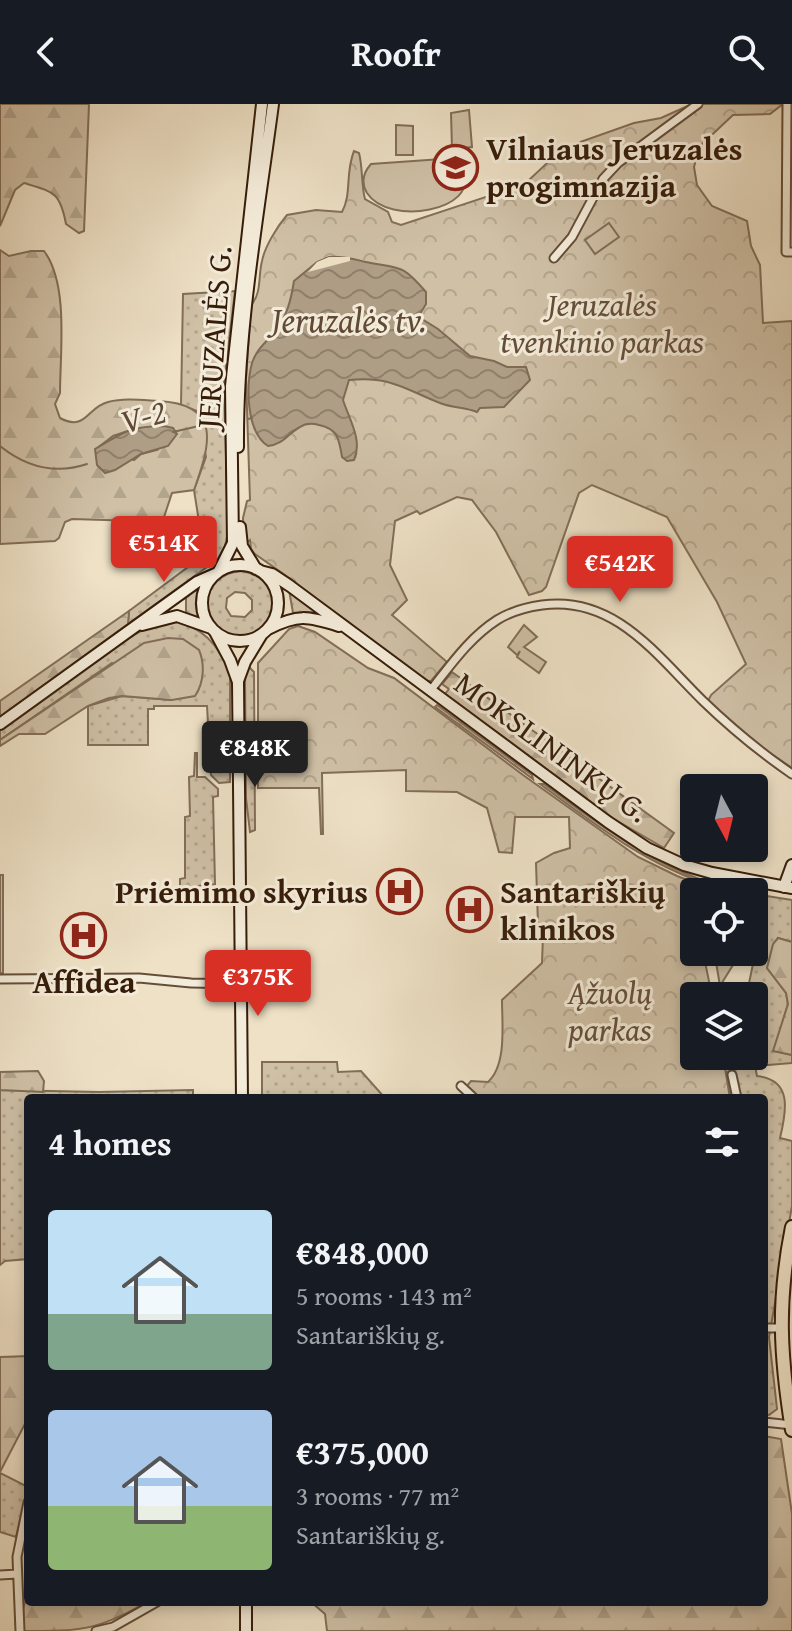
<!DOCTYPE html>
<meta charset="utf-8">
<style>
:root{--surface:#171b24;--page:#242831;--text:#f1f3f6;--muted:#9ea1a6;--accent:#d93025}
body{margin:0;font-family:"Gentium Book Plus",serif;background:var(--page);color:var(--text);height:100vh;display:flex;flex-direction:column;font-size:30px;white-space:nowrap}
*{box-sizing:border-box;margin:0}
p{font-size:26px;color:var(--muted)}
.icon{flex:none;width:44px;height:44px;fill:none;stroke:currentColor;stroke-width:2;stroke-linecap:round;stroke-linejoin:round}
.map{position:relative;flex:1;overflow:hidden}
.side{position:absolute;left:24px;top:990px;width:744px;height:512px;display:flex;flex-direction:column;background:var(--surface);border-radius:8px;box-shadow:0 4px 12px #0003}
.side>*{flex:none}
.needle{width:52px;rotate:173deg}
.buttons{position:absolute;left:680px;top:670px;display:grid;gap:16px}
.buttons a{display:grid;place-items:center;width:88px;height:88px;border-radius:8px;background:var(--surface);box-shadow:0 4px 12px #0003;font-size:40px}
.price{position:absolute;translate:-50% -68px;padding:0 18px;border-radius:8px;background:var(--accent);color:#fff;font-size:26px;line-height:52px;filter:drop-shadow(0 2px 4px #0008)}
.price::after{content:'';position:absolute;left:50%;top:48px;width:24px;height:18px;margin-left:-12px;background:inherit;clip-path:polygon(0 0,100% 0,50% 100%)}
.price.active{background:#222;color:#fff}
ul{padding:0;list-style:none}
li{display:flex;align-items:center;gap:24px;height:200px;padding:0 24px}
li span{display:grid;place-items:center;flex:none;width:224px;height:160px;border-radius:8px;color:#555}
li>.icon{margin-inline-start:auto}
span .icon{width:96px;height:96px;fill:#fffc;stroke-width:1}
li b{font-size:34px}
h2{display:flex;justify-content:space-between;align-items:center;height:96px;padding:0 24px;font-size:34px}
header{display:flex;justify-content:space-between;align-items:center;height:104px;padding:0 24px;background:var(--surface);font-size:36px;font-weight:800}
.map>svg:first-child{display:block}
.grass{fill:url(#grass-dots);stroke:#826e58;stroke-width:2;fill-rule:evenodd}
.forest{fill:url(#forest-firs);stroke:#826e58;stroke-width:2;fill-rule:evenodd}
.park{fill:url(#park-crowns);stroke:#826e58;stroke-width:2}
.garden{fill:#cfc0a6;stroke:#826e58;stroke-width:2}
.water{fill:url(#water-waves);stroke:#7f6a54;stroke-width:2}
.pier{fill:#eee1c6}
.lines{fill:none;stroke-linecap:round;stroke-linejoin:round}
.stream{stroke:#7f6a54;stroke-width:2}
.street-casing{stroke:#644e39;stroke-width:11}
.secondary-casing{stroke:#361d0a;stroke-width:14}
.highway-casing{stroke:#361d0a;stroke-width:16}
.street{stroke:#f4ecda;stroke-width:7}
.secondary{stroke:#f4ecda;stroke-width:10}
.highway{stroke:#eee1c6;stroke-width:12}
.labels{text-anchor:middle;stroke-width:6;stroke-linejoin:round;paint-order:stroke}
.poi-label{font-size:32px;font-weight:bold;fill:#361d0a;stroke:#f4ecda;text-anchor:start}
.park-label{font-size:32px;font-style:italic;fill:#644e39;stroke:#f4ecda}
.street-label{font-size:32px;fill:#361d0a;stroke:#f4ecda}
.water-label{font-size:34px;font-style:italic;fill:#604a35;stroke:#f4ecda}
</style>
<header><svg class="icon" aria-label="back" viewBox="0 0 24 24"><path d="M15 5l-7 7 7 7"/></svg>Roofr<svg class="icon" aria-label="search" viewBox="0 0 24 24"><circle cx="10" cy="10" r="6"/><path d="M15 15l6 6"/></svg></header>
<div class="map">
<svg width="792" height="1527" viewBox="0 0 792 1527">
<defs>
<pattern id="grass-dots" width="8" height="8" patternUnits="userSpaceOnUse" patternTransform="scale(2)"><rect width="8" height="8" fill="#cfc0a6"/><path d="M2 2h.1M6 6h.1" fill="none" stroke="#b2a58e" stroke-width="1.8" stroke-linecap="round"/></pattern>
<pattern id="forest-firs" width="22" height="20" patternUnits="userSpaceOnUse" patternTransform="scale(2)"><rect width="22" height="20" fill="#cfc0a6"/><path d="M5 1l3.5 6h-7zM16 11l3.5 6h-7z" fill="#b2a58e"/></pattern>
<pattern id="park-crowns" width="20" height="18" patternUnits="userSpaceOnUse" patternTransform="scale(2)"><rect width="20" height="18" fill="#cfc0a6"/><path d="M2 6a3 3 0 1 1 6 0M12 15a3 3 0 1 1 6 0" fill="none" stroke="#b2a58e"/></pattern>
<pattern id="water-waves" width="16" height="10" patternUnits="userSpaceOnUse" patternTransform="scale(2)"><rect width="16" height="10" fill="#af9e86"/><path d="M0 5q4-4 8 0t8 0" fill="none" stroke="#8f806c"/></pattern>
</defs>
<rect width="100%" height="100%" fill="#eee1c6"/>
<filter id="stains"><feTurbulence type="fractalNoise" baseFrequency=".0025" numOctaves="4"/><feColorMatrix values="0 0 0 0 .2 0 0 0 0 .09 0 0 0 0 .02 0 0 0 .5 -.17"/></filter>
<radialGradient id="worn" r=".72"><stop offset=".6" stop-color="#630" stop-opacity="0"/><stop offset="1" stop-color="#630" stop-opacity=".3"/></radialGradient>
<!-- grass -->
<path class="grass" d="M 235,187 L 224,279 L 228,428 L 225,442 L 218,455 L 128,520 L 129,507 L 192,460 L 203,443 L 194,386 L 206,353 L 197,307 L 181,301 L 183,190 Z
M 242,467 C 289,475 277,540 234,533 C 194,527 199,469 242,467 ZM 235,488 L 245,489 L 252,496 L 252,506 L 245,513 L 231,512 L 226,504 L 227,494 Z
M 203,480 L 197,496 L 200,514 L 186,509 L 186,491 Z
M 289,486 L 323,511 L 306,508 L 293,509 Z
M 175,517 C 203,523 220,543 230,569 L 230,678 L 219,679 L 211,671 L 207,602 L 154,602 L 154,605 L 148,605 L 148,641 L 88,641 L 88,602 L 122,592 L 172,596 L 112,559 L 0,636 L 0,623 L 124,536 L 145,525 Z
M 248,562 L 254,568 L 255,723 L 255,726 L 250,728 L 246,694 L 245,571 Z
M 437,601 L 532,671 L 533,675 L 435,603 Z
M 195,649 L 197,649 L 197,673 L 205,673 L 218,685 L 218,692 L 213,693 L 215,780 L 180,784 L 180,775 L 185,774 L 185,713 L 190,712 L 189,673 L 194,672 Z
M 540,680 L 544,680 C 607,726 667,773 745,788 L 708,788 L 710,781 C 646,760 594,720 540,680 Z
M 754,790 L 792,796 L 792,838 L 778,834 L 767,864 L 786,889 L 788,900 L 774,947 L 792,951 L 792,959 L 755,962 L 757,972 C 792,976 787,1005 780,1034 L 792,1037 L 792,1102 L 769,1233 L 777,1305 L 769,1311 L 764,1310 L 764,994 L 730,994 L 726,968 L 738,965 L 737,952 L 754,952 L 754,892 L 730,892 L 731,883 L 748,884 L 753,860 L 739,853 L 741,848 L 754,848 Z
M 262,958 L 337,958 L 338,968 L 361,967 L 385,994 L 262,994 Z
M 0,986 L 99,988 L 193,986 L 193,994 L 28,994 L 28,1155 L 5,1157 L 0,1161 Z
M 0,1369 L 28,1383 L 16,1433 L 0,1428 Z"/>
<!-- forest -->
<path class="forest" d="M 0,0 L 89,0 L 84,127 L 79,129 L 66,120 C 60,88 54,88 24,79 L 15,86 L 0,122 Z
M 0,146 L 9,152 L 31,147 L 44,147 C 69,180 60,249 60,289 L 55,300 L 60,314 C 86,328 87,303 108,298 C 124,294 141,296 158,297 C 223,300 210,341 194,386 L 172,389 L 159,428 L 149,445 L 143,445 C 138,436 143,425 137,417 L 72,415 L 65,418 L 59,434 L 55,437 L 0,440 ZM 137,324 L 157,346 L 141,350 L 134,356 L 100,342 L 113,332 Z
M 129,507 L 128,520 L 0,613 L 0,597 Z
M 168,534 L 183,535 L 199,546 C 205,560 204,579 195,592 L 172,596 L 122,592 L 109,594 L 88,602 L 45,630 L 19,630 L 0,642 L 0,636 L 144,539 Z
M 452,568 L 674,729 L 664,744 L 614,715 L 445,590 L 449,585 L 442,580 Z
M 0,771 L 3,771 L 3,869 L 0,869 Z
M 778,834 L 792,838 L 792,951 L 773,947 L 788,900 L 786,889 L 767,864 L 773,840 Z
M 713,848 L 741,848 L 720,882 L 715,852 Z
M 38,967 L 44,977 L 43,988 L 0,986 L 0,968 Z
M 28,1252 L 28,1314 L 0,1368 L 0,1253 Z
M 764,1332 L 781,1335 L 792,1410 L 792,1527 L 327,1527 L 325,1510 L 311,1498 L 764,1498 Z
M 28,1490 L 28,1498 L 147,1498 C 97,1527 81,1527 24,1527 L 22,1507 Z"/>
<!-- park -->
<path class="park" d="M 692,0 L 783,0 L 770,10 L 733,11 L 700,42 L 694,63 L 697,81 L 712,102 L 747,117 L 751,142 L 760,161 L 763,219 L 792,217 L 792,664 L 761,643 L 708,597 L 711,591 L 746,560 L 717,498 L 667,413 L 592,381 L 579,389 L 546,483 L 542,487 L 529,491 L 496,428 L 472,396 L 457,393 L 420,410 L 417,407 L 395,417 L 390,461 L 407,496 L 392,511 L 447,558 L 431,577 L 427,577 L 295,481 L 295,478 L 255,450 L 251,445 L 250,436 L 246,439 L 244,435 L 243,414 L 247,397 L 250,396 L 246,275 L 251,201 C 262,189 258,172 262,157 C 265,142 277,123 287,111 L 316,106 L 342,108 C 352,90 345,69 354,47 L 359,49 C 363,64 361,80 365,95 L 388,108 L 392,118 L 401,121 L 516,83 L 528,77 L 563,44 L 634,19 L 661,14 Z
M 298,522 L 315,528 L 368,564 L 394,574 L 523,671 L 638,753 L 677,772 L 709,784 L 708,788 L 694,788 L 694,848 L 703,848 L 712,892 L 694,892 L 694,952 L 723,952 L 730,994 L 479,994 L 466,983 L 471,977 L 488,978 C 507,961 502,920 502,896 L 542,859 L 543,831 L 538,821 L 536,759 L 554,749 L 570,744 L 569,713 L 515,713 L 512,749 L 499,748 L 487,704 L 457,688 L 406,687 L 406,666 L 322,669 L 323,730 L 321,730 L 319,684 L 258,684 L 258,559 L 289,525 Z"/>
<!-- garden -->
<path class="garden" d="M 469,6 L 472,43 L 454,45 L 452,44 L 451,9 Z
M 396,21 L 413,22 L 413,51 L 396,51 Z
M 442,55 C 451,57 459,60 463,68 C 480,106 389,123 367,89 C 361,79 363,69 371,60 Z
M 609,119 L 619,133 L 595,150 L 585,136 Z
M 524,521 L 537,533 L 524,543 L 546,558 L 539,569 L 517,553 L 520,547 L 517,551 L 508,543 Z"/>
<!-- water -->
<path class="water" d="M 329,153 C 343,152 353,155 366,158 C 401,165 401,159 426,188 L 426,200 L 420,210 L 422,215 L 438,225 L 470,252 L 494,257 L 507,263 L 526,263 L 530,276 L 504,303 L 480,304 L 477,308 C 465,303 452,304 440,299 C 404,285 392,272 349,276 L 343,296 C 349,315 363,336 354,356 L 347,357 L 342,353 C 339,335 338,325 319,321 C 312,319 306,319 300,323 C 287,330 284,340 268,342 C 246,328 246,282 252,259 C 256,246 266,238 274,229 C 287,213 291,196 294,177 L 317,158 Z
M 164,322 L 173,324 L 177,330 L 168,342 L 141,350 L 115,366 L 105,369 L 97,361 L 95,345 C 122,329 130,322 164,322 Z"/>
<!-- pier -->
<path class="pier" d="M 329,153 L 350,153 L 350,157 L 308,168 L 317,158 Z"/>
<g class="lines">
<!-- stream -->
<path class="stream" d="M 248,315 L 252,314
M 173,328 L 203,321
M 0,342 C 26,363 54,371 87,360"/>
<defs>
<path id="street" d="M 787,0 L 786,148 L 792,148
M 554,154 L 572,133 L 603,75 L 618,59 L 698,0
M 430,587 C 450,562 469,534 497,516 C 510,508 527,503 542,501 C 615,491 657,552 703,597 C 731,624 760,648 792,670
M 0,875 L 139,874 L 191,879 L 240,880
M 732,971 L 737,994
M 461,982 L 474,994
M 764,1224 L 780,1224
M 764,1318 L 792,1321
M 0,1471 L 17,1470
M 20,1527 L 17,1453 L 28,1398
M 96,1527 L 113,1523 L 157,1498"/>
<path id="secondary" d="M 238,343 C 237,228 258,114 273,0
M 240,423 L 242,442 L 256,465
M202 499a38 38 0 1 1 76 0a38 38 0 1 1-76 0Z
M 219,467 L 233,439 L 231,282 L 262,0
M 260,467 L 272,470 L 290,482 L 608,718 L 647,744 L 684,761 L 712,769 L 792,784
M 142,521 L 177,512 L 211,524
M 268,525 C 298,510 307,512 339,522
M 215,528 L 230,556 L 238,578 L 242,994
M 238,577 L 245,558 L 262,530
M 0,620 L 197,478 L 215,470
M 784,783 L 792,761
M 246,1498 L 246,1527"/>
<path id="highway" d="M 792,1123 C 777,1198 780,1251 792,1326"/>
</defs>
<!-- street casing -->
<use href="#street" class="street-casing"/>
<!-- secondary casing -->
<use href="#secondary" class="secondary-casing"/>
<!-- highway casing -->
<use href="#highway" class="highway-casing"/>
<!-- street -->
<use href="#street" class="street"/>
<!-- secondary -->
<use href="#secondary" class="secondary"/>
<!-- highway -->
<use href="#highway" class="highway"/>
</g>
<!-- icons -->
<defs>
<symbol id="school-ring" viewBox="-11 -11 22 22"><circle r="9.5" fill="#f4ecda" stroke="#8f2418" stroke-width="1.5"/><path d="M0-5L7-2L0 1L-7-2ZM-4 1L0 2.5L4 1V4Q0 6-4 4Z" fill="#8f2418"/></symbol>
<symbol id="hospital-ring" viewBox="-11 -11 22 22"><circle r="9.5" fill="#f4ecda" stroke="#8f2418" stroke-width="1.5"/><path d="M-5-5h3v3.5h4V-5h3V5h-3V1.5h-4V5h-3Z" fill="#8f2418"/></symbol>
</defs>
<g fill-rule="evenodd">
<use href="#school-ring" x="430" y="38" width="51" height="51"/>
<use href="#hospital-ring" x="374" y="762" width="51" height="51"/>
<use href="#hospital-ring" x="444" y="780" width="51" height="51"/>
<use href="#hospital-ring" x="58" y="806" width="51" height="51"/>
</g>
<g class="labels">
<!-- poi labels -->
<g class="poi-label">
<text x="486" y="56">Vilniaus Jeruzalės<tspan x="486" dy="37">progimnazija</tspan></text>
<text x="368" y="799" text-anchor="end">Priėmimo skyrius</text>
<text x="500" y="799">Santariškių<tspan x="500" dy="37">klinikos</tspan></text>
<text x="84" y="889" text-anchor="middle">Affidea</text>
</g>
<!-- park labels -->
<g class="park-label">
<text x="602" y="212">Jeruzalės<tspan x="602" dy="37">tvenkinio parkas</tspan></text>
<text x="610" y="900">Ąžuolų<tspan x="610" dy="37">parkas</tspan></text>
</g>
<!-- street labels -->
<g class="street-label">
<text transform="translate(214 233) rotate(-86)" y="11">JERUZALĖS G.</text>
<text transform="translate(552 643) rotate(36)" y="11">MOKSLININKŲ G.</text>
</g>
<!-- water labels -->
<g class="water-label">
<text x="349" y="228">Jeruzalės tv.</text>
<text transform="translate(143 312) rotate(-16)" y="12">V-2</text>
</g>
</g>
<rect width="100%" height="100%" filter="url(#stains)"/>
<rect width="100%" height="100%" fill="url(#worn)"/>
</svg>
<div class="buttons">
<a><svg class="needle" viewBox="-14 -14 28 28"><path d="M0-13l5 13h-10z" fill="#e53935"/><path d="M0 13l5-13h-10z" fill="#9ea1a6"/></svg></a>
<a><svg class="icon" aria-label="locate" viewBox="0 0 24 24"><circle cx="12" cy="12" r="6"/><path d="M12 2v4M12 18v4M2 12h4M18 12h4"/></svg></a>
<a><svg class="icon" aria-label="layers" viewBox="0 0 24 24"><path d="M12 4l9 5-9 5-9-5zM3 14l9 5 9-5"/></svg></a>
</div>
<b class="price" style="left:164px;top:480px">€514K</b>
<b class="price" style="left:620px;top:500px">€542K</b>
<b class="price active" style="left:255px;top:685px">€848K</b>
<b class="price" style="left:258px;top:914px">€375K</b>
<section class="side">
<h2>4 homes<svg class="icon" aria-label="filters" viewBox="0 0 24 24"><path d="M4 7h16M4 17h16"/><circle cx="9" cy="7" r="2"/><circle cx="15" cy="17" r="2"/></svg></h2>
<ul>
<li><span style="background:linear-gradient(#bfe0f5 65%,#7fa58c 0)"><svg class="icon" aria-label="home" viewBox="0 0 24 24"><path d="M3 11l9-7 9 7M6 9v11h12V9"/></svg></span><div><b>€848,000</b><p>5 rooms · 143 m²</p><p>Santariškių g.</p></div></li>
<li><span style="background:linear-gradient(#a9c7e8 60%,#8fb573 0)"><svg class="icon" aria-label="home" viewBox="0 0 24 24"><path d="M3 11l9-7 9 7M6 9v11h12V9"/></svg></span><div><b>€375,000</b><p>3 rooms · 77 m²</p><p>Santariškių g.</p></div></li>
</ul>
</section>
</div>
